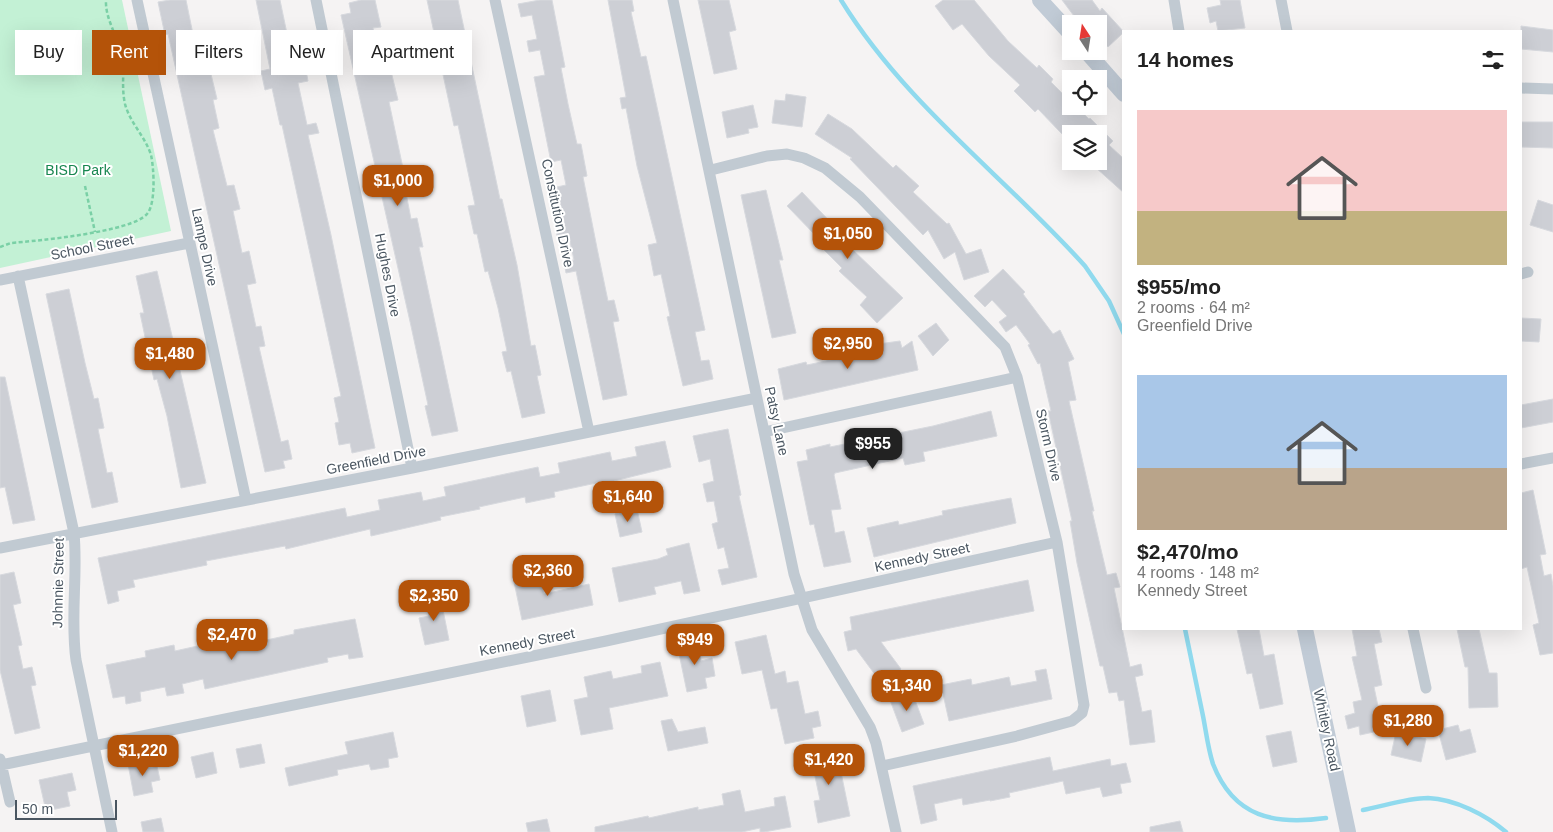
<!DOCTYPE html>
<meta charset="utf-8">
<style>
:root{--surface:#fff;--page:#f2f2f2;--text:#222;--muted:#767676;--accent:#b45309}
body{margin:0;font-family:Arial,sans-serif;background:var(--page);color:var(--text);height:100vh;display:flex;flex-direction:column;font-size:19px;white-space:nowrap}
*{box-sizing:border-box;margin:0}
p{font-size:16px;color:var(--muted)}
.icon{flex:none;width:28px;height:28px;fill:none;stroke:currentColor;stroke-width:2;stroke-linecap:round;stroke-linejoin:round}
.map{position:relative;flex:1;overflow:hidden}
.side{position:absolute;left:1122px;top:30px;width:400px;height:600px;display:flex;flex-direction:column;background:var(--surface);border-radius:0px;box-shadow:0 5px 20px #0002}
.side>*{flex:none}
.guide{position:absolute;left:15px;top:30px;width:475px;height:45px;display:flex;gap:10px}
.needle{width:32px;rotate:348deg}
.controls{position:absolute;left:1062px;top:15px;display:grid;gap:10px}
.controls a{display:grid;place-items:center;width:45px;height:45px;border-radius:0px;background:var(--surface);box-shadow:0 5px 20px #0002;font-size:25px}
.scale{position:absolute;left:15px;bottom:12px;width:102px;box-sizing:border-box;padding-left:5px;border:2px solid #4a5661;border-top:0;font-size:14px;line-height:18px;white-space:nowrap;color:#4a5661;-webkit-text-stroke:4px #fff;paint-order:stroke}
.price{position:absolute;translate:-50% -42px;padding:0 11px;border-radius:10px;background:var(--accent);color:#fff;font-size:16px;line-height:32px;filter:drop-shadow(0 1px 2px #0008)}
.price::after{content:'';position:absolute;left:50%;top:30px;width:15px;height:11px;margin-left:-8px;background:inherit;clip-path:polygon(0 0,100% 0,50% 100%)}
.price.selected{background:#222;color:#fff}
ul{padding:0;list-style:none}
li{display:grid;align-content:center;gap:10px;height:265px;padding:0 15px}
li span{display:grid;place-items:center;height:155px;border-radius:0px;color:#555}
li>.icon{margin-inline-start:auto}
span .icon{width:90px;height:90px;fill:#fffc;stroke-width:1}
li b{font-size:21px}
h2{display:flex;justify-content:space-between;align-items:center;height:60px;padding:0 15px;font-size:21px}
.pill{padding:0 18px;border-radius:0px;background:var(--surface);box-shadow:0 5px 20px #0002;font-size:18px;line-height:45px}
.pill.selected{background:var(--accent);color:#fff}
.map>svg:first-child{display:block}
.green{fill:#c3f1d5}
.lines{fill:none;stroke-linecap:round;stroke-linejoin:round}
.stream{stroke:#90daee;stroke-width:4.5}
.building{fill:#cdcfd5;stroke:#d7d9de}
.path{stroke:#7ad0a6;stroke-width:2.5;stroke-dasharray:4 2.5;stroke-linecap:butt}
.street{stroke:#c1cad2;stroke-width:11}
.secondary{stroke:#c1cbd6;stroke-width:16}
.labels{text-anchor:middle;stroke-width:4;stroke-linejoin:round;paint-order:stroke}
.park-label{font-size:14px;fill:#17864f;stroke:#fff}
.street-label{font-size:14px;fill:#4a5661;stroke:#fff}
</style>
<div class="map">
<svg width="1553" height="832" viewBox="0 0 1553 832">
<rect width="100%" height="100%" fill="#f5f3f3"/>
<!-- green -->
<path class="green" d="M 0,0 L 122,0 L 171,231 L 0,268 Z"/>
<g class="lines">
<!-- stream -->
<path class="stream" d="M 841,0 C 905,104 1004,176 1085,266 L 1109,301 L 1124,334
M 1185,629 C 1191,658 1197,687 1203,716 C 1206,731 1208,749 1213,764 C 1234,818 1275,825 1326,818
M 1363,810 C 1384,806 1407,798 1428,798 C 1455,799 1486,815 1506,832"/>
</g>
<!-- building -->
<path class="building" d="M 170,0 L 186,0 L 195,44 L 199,43 L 205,71 L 210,70 L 217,99 L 213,100 L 219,128 L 213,130 L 227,186 L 234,185 L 240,209 L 233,211 L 242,253 L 249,251 L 256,283 L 247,285 L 256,327 L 261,326 L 265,346 L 259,347 L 281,442 L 288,440 L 292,459 L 283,461 L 285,468 L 265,472 L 168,34 L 165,35 L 158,2 Z
M 256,0 L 280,0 L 295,72 L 306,70 L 308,81 L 298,83 L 307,125 L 316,123 L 319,133 L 308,135 L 331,235 L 375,448 L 352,453 L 350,443 L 339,445 L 335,423 L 339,422 L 334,398 L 341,396 L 282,125 L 280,125 L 272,88 L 265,90 L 261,71 L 270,69 Z
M 361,0 L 375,0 L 381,27 L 373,28 L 382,73 L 391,71 L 398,100 L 389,102 L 408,192 L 406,193 L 411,219 L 417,218 L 423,247 L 419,247 L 458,431 L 432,436 L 425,406 L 428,405 L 411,326 L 341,15 L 351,13 L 349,3 Z
M 427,0 L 458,0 L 500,199 L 502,199 L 517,265 L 531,346 L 535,345 L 541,375 L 537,376 L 545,413 L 522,418 L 511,371 L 507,372 L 502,352 L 507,351 L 498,308 L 488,271 L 485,272 L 477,234 L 474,234 L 468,206 L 475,205 L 458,125 L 454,126 Z
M 540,0 L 552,0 L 565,67 L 561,68 L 568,104 L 577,144 L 581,144 L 587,176 L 583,177 L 597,248 L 608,301 L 614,300 L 619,321 L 613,322 L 627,395 L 603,400 L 576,271 L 566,273 L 564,262 L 574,260 L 569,237 L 558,240 L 555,227 L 565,225 L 557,187 L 566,185 L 561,160 L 551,162 L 534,77 L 545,75 L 540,50 L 529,52 L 527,41 L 537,39 L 532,15 L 521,17 L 518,4 Z
M 608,0 L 632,0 L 634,11 L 631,12 L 641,57 L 646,56 L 705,330 L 695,332 L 701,361 L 709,360 L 713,379 L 683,386 L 667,317 L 670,316 L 661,274 L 654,276 L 648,245 L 657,243 L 637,166 L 626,108 L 622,109 L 620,98 L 626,97 Z
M 698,0 L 729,0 L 736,30 L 729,32 L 737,69 L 714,74 Z
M 943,0 L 974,0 L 1008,41 L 1037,68 L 1039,65 L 1053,79 L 1051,82 L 1071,102 L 1071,106 L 1076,106 L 1089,119 L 1090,118 L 1113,141 L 1109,145 L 1124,159 L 1124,193 L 1095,167 L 1099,163 L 1099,134 L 1062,134 L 1038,109 L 1035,112 L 1014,91 L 1020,85 L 989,56 L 962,24 L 953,30 L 935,6 Z
M 1062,0 L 1092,0 L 1100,11 L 1102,8 L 1124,32 L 1108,47 L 1099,38 L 1099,24 L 1080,24 Z
M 1220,0 L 1240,0 L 1245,28 L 1218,31 L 1216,21 L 1210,23 L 1207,8 L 1221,5 Z
M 1521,26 L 1553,30 L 1553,52 L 1521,49 Z
M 786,94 L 806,97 L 802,127 L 772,123 L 775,100 L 785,101 Z
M 753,105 L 758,127 L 748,129 L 749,133 L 727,138 L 722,112 Z
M 828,114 L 852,129 L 893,168 L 896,165 L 919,186 L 913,192 L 947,224 L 949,223 L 966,254 L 981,249 L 989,272 L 964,280 L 955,252 L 944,259 L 928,230 L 923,235 L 850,159 L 852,158 L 815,134 Z
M 1521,122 L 1553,122 L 1553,148 L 1521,147 Z
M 766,190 L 783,260 L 779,260 L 796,333 L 772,338 L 741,195 Z
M 802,192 L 853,246 L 851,248 L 903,298 L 877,323 L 860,305 L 867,297 L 839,271 L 842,268 L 816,242 L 819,239 L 787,206 Z
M 1538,200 L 1553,205 L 1553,232 L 1530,225 Z
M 1003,269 L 1025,292 L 1023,294 L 1053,334 L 1060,330 L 1074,359 L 1068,362 L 1076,400 L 1069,401 L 1094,511 L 1092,511 L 1107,575 L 1116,573 L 1120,587 L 1114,588 L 1130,667 L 1141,664 L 1143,675 L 1135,677 L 1142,712 L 1151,710 L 1155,742 L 1130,745 L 1124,700 L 1119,701 L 1117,692 L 1109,693 L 1103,666 L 1100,666 L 1077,563 L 1070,521 L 1072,521 L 1048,411 L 1051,411 L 1040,363 L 1038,364 L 1028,345 L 1030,344 L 1016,325 L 1006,332 L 999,322 L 1007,316 L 992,300 L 985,307 L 974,296 Z
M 157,271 L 206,483 L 181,488 L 167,416 L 157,379 L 154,380 L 140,313 L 144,313 L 136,276 Z
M 69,289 L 85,363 L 94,399 L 98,398 L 104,428 L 98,429 L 107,473 L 112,472 L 118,502 L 92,508 L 46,294 Z
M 1521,318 L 1541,319 L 1539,342 L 1521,341 Z
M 936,323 L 949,340 L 933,356 L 918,336 Z
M 900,341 L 902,348 L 912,341 L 918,370 L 784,400 L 778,369 L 806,362 L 807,365 L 859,354 L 857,347 Z
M 0,377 L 5,377 L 35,520 L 13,524 L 5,487 L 0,488 Z
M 1553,399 L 1553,422 L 1521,428 L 1521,405 Z
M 991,411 L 997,436 L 923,452 L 925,461 L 905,465 L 903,458 L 835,473 L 834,475 L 841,509 L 831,510 L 835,533 L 844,531 L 851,562 L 824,567 L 814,524 L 810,525 L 797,462 L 808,460 L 806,450 L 830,444 L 830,447 L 933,426 Z
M 728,429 L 741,495 L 739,496 L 757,577 L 722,585 L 718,570 L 729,568 L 724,547 L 718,549 L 712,524 L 718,522 L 714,501 L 707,502 L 703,484 L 714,481 L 710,459 L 699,462 L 693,436 Z
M 665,441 L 671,467 L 614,481 L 616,489 L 603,491 L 601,482 L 554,492 L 555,497 L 526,503 L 525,497 L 479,507 L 480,509 L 440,517 L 441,520 L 371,536 L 370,529 L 286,549 L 285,546 L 206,561 L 207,565 L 133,580 L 135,587 L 117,591 L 119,601 L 108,604 L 98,558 L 345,508 L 347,517 L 380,510 L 378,500 L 421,492 L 423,501 L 446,496 L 444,487 L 538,467 L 540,477 L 560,473 L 558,463 L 610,452 L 612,461 L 637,456 L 635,447 Z
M 1533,490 L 1546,554 L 1540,555 L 1544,576 L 1551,574 L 1553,586 L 1553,653 L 1540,655 L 1533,625 L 1539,623 L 1527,567 L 1521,569 L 1521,493 Z
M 1011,498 L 1016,523 L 874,557 L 867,528 L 898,521 L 899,525 L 943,515 L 942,511 Z
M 637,509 L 642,532 L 620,537 L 615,514 Z
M 689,543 L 700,591 L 684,594 L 681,581 L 654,587 L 656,594 L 619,602 L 612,568 L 658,559 L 668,555 L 666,549 Z
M 539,571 L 544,594 L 589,584 L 593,605 L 522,620 L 513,577 Z
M 14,572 L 21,603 L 13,605 L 22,645 L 18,646 L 23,669 L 32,667 L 36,685 L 31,686 L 40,728 L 15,734 L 0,670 L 0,575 Z
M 1028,580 L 1034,611 L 881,642 L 901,669 L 882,684 L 856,649 L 848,651 L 844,632 L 852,630 L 850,617 Z
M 440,595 L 449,640 L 425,645 L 419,618 L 429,616 L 425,598 Z
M 355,619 L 363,657 L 349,659 L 348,654 L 327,658 L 328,662 L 205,689 L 203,679 L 182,684 L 184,693 L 167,696 L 165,687 L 140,692 L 141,701 L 126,704 L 125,696 L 113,698 L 106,665 L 146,657 L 145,651 L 174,645 L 175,651 L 211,643 L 211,646 L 246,639 L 248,644 L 294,634 L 294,630 Z
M 1237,629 L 1259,629 L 1264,656 L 1274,654 L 1283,704 L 1260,709 L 1252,673 L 1247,674 Z
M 1352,629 L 1379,629 L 1382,642 L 1374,644 L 1382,685 L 1374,687 L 1383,730 L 1360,735 L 1359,726 L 1348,729 L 1345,716 L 1355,713 L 1353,702 L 1362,700 L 1352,657 L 1357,656 Z
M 1457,629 L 1479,629 L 1489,673 L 1497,673 L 1498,707 L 1469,708 L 1468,667 L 1465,667 Z
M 766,635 L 775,674 L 785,671 L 787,683 L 798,681 L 805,714 L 818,711 L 821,726 L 812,728 L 814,738 L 785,744 L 777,708 L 771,709 L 762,670 L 742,674 L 735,642 Z
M 697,640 L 701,661 L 712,658 L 715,676 L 705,678 L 707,688 L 687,692 L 677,644 Z
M 660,662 L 668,696 L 609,708 L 613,729 L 581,735 L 574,700 L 588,697 L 584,677 L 611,671 L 613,679 L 642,673 L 641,666 Z
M 1046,669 L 1052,699 L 949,721 L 941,685 L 971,679 L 972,685 L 1009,677 L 1011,686 L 1037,681 L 1035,671 Z
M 550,690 L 556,721 L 527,727 L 521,696 Z
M 912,692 L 924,724 L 902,732 L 890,700 Z
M 672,719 L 678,732 L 705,727 L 708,743 L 668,751 L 661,721 Z
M 1458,725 L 1460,732 L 1470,729 L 1476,752 L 1446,760 L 1438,730 Z
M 1291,731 L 1297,762 L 1273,767 L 1266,736 Z
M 393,732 L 398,757 L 388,759 L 389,767 L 371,770 L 369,764 L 337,770 L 338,775 L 289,786 L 285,768 L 348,754 L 345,742 Z
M 1396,732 L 1426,739 L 1421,762 L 1391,755 Z
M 261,744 L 265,763 L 240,768 L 236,749 Z
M 836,748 L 850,816 L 818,823 L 814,801 L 820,800 L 810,753 Z
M 213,752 L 217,773 L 196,778 L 191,757 Z
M 1050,757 L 1053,771 L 1110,759 L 1111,766 L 1126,763 L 1131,782 L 1120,784 L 1122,793 L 1103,797 L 1100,787 L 1066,794 L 1063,781 L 1009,793 L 1010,797 L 990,801 L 990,800 L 963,805 L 962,798 L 934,804 L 937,820 L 921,824 L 913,786 Z
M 147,760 L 149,768 L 157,766 L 160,780 L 151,782 L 153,792 L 134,796 L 128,764 Z
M 72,773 L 76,790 L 67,792 L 70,806 L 46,811 L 39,780 Z
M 740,790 L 745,812 L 775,806 L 774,798 L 785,796 L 791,827 L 764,832 L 760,832 L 760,828 L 742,832 L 595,832 L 595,827 L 648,816 L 649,818 L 698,807 L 698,810 L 724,805 L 722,794 Z
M 161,818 L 164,832 L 143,832 L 141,822 Z
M 547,819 L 550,832 L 528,832 L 526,823 Z
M 1180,821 L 1183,832 L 1150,832 L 1150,827 Z"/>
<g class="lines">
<!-- path -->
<path class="path" d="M 85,186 L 95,232
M 0,247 L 11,243 C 36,241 132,232 147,214 C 156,204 154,168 151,155 C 145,136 130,123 125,104 C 121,86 125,70 122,55 C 118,37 105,19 106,0"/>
<!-- street -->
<path class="street" d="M 137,0 L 246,500
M 316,0 L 412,468
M 495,0 L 589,432
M 673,0 L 794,574 L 812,630 L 870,727 L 876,743 L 896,832
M 1174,0 L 1179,31
M 1281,0 L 1287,31
M 1521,88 L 1553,89
M 711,170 L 767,156 L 787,154 L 804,158 L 825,168 L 860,197 L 1005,347 L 1017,377 L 1057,542 L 1084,705 L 1082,713 L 1072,721 L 1017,736 L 882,766
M 1521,274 L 1528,272
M 18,276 L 74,533 C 78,575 70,618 76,660 L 112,832
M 0,280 L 189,243
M 764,432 L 1017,377
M 1521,464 L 1553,458
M 0,548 L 412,468 L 757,398
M 1413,629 L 1426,688
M 0,759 L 10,802
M 1,765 L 606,641 L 1057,542"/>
<!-- secondary -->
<path class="secondary" d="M 1040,0 L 1071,34
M 1086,51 L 1124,94
M 1305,629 L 1348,832"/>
</g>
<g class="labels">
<!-- park labels -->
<g class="park-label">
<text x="78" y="175">BISD Park</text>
</g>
<!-- street labels -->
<g class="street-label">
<text transform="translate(558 213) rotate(78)" y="5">Constitution Drive</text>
<text transform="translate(92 247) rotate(-11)" y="5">School Street</text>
<text transform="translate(205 247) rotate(78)" y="5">Lampe Drive</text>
<text transform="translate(388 275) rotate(79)" y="5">Hughes Drive</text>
<text transform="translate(777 421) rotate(78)" y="5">Patsy Lane</text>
<text transform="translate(1049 445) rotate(77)" y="5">Storm Drive</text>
<text transform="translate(376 460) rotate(-11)" y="5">Greenfield Drive</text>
<text transform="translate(922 557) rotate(-12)" y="5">Kennedy Street</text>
<text transform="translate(58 583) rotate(-89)" y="5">Johnnie Street</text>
<text transform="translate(527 642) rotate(-11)" y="5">Kennedy Street</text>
<text transform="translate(1327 730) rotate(78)" y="5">Whitley Road</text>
</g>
</g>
</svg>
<div class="controls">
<a><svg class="needle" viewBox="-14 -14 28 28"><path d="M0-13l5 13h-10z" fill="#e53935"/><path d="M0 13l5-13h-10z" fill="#767676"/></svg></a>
<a><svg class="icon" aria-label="locate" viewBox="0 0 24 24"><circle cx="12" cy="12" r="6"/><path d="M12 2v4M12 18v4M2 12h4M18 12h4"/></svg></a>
<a><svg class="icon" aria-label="layers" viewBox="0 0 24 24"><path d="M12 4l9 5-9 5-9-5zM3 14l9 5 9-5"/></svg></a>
</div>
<div class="scale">50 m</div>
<b class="price" style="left:398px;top:207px">$1,000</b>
<b class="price" style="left:848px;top:260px">$1,050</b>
<b class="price" style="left:848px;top:370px">$2,950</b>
<b class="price" style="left:170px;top:380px">$1,480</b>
<b class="price selected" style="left:873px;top:470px">$955</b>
<b class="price" style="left:628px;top:523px">$1,640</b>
<b class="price" style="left:548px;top:597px">$2,360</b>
<b class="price" style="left:434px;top:622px">$2,350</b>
<b class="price" style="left:232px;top:661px">$2,470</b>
<b class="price" style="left:695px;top:666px">$949</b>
<b class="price" style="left:907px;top:712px">$1,340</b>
<b class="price" style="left:1408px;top:747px">$1,280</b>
<b class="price" style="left:143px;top:777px">$1,220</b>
<b class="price" style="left:829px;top:786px">$1,420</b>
<div class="guide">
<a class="pill">Buy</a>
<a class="pill selected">Rent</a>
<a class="pill">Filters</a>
<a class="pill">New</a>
<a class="pill">Apartment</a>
</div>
<section class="side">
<h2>14 homes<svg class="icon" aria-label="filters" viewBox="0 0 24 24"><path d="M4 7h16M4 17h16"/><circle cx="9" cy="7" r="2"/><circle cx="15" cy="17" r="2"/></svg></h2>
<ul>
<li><span style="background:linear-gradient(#f6c9c9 65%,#c2b280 0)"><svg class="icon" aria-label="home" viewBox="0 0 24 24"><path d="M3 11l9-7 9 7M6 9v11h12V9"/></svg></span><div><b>$955/mo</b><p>2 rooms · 64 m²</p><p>Greenfield Drive</p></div></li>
<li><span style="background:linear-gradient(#a9c7e8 60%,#b9a48a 0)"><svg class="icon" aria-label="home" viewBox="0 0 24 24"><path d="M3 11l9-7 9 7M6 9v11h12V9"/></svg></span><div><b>$2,470/mo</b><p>4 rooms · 148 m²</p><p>Kennedy Street</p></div></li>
</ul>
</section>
</div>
